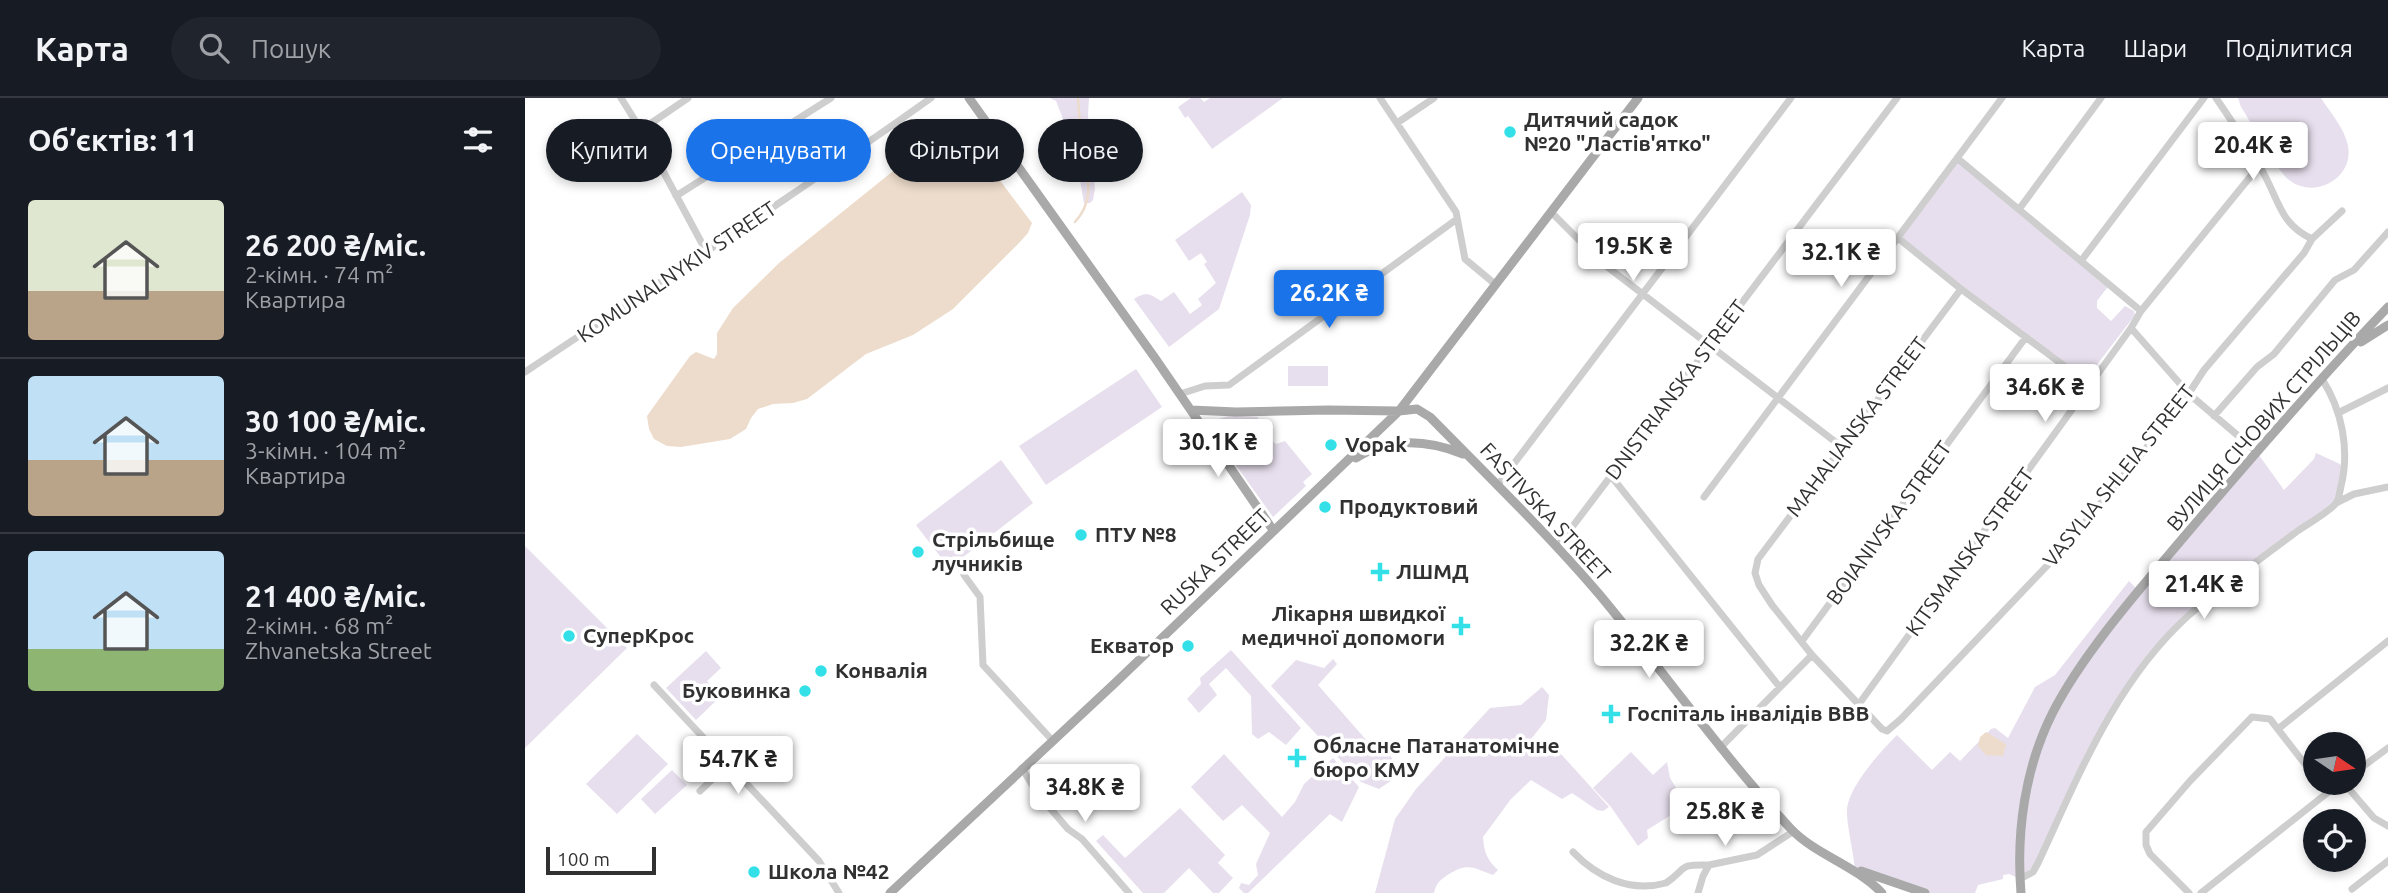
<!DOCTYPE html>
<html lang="uk">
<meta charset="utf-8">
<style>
:root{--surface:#171b24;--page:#20242c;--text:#f1f3f6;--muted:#9ea1a6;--line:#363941;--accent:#1a73e8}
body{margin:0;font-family:Ubuntu,sans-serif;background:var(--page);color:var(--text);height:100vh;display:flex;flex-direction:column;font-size:26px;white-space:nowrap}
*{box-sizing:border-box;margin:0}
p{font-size:23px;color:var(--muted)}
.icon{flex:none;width:38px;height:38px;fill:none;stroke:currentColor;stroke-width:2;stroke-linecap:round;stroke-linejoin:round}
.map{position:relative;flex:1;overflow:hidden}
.panel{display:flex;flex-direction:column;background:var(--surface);width:525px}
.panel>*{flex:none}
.hud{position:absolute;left:21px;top:21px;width:665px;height:63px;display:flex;gap:14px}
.needle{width:46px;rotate:103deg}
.buttons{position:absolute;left:1778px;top:634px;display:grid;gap:14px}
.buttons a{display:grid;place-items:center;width:63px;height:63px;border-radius:50%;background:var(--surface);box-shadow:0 4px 10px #0003;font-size:35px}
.scale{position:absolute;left:21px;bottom:18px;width:110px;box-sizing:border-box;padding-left:7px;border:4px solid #313131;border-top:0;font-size:19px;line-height:24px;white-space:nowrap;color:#313131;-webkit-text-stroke:5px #fff;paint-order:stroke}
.price{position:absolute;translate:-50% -60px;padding:0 16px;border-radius:7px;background:#fff;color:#222;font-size:23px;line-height:46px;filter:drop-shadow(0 2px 4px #0008)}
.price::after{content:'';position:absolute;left:50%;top:42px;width:21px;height:16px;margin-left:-10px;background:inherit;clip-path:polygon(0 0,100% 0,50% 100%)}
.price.on{background:var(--accent);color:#fff}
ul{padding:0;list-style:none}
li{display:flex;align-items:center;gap:21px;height:175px;padding:0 28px}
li+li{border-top:2px solid var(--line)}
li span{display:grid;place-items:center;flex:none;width:196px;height:140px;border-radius:7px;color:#555}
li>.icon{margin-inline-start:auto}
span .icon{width:84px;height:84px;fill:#fffc;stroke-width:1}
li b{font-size:30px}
h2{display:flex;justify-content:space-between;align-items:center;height:84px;padding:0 28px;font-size:30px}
.chip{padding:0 24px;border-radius:32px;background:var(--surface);box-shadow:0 4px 10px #0003;font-size:24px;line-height:63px}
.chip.on{background:var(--accent);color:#fff}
header{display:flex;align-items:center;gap:42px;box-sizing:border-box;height:98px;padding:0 35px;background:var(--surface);border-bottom:2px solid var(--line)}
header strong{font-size:33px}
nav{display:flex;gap:38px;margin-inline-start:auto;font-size:24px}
.search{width:490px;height:63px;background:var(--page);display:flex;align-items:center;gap:18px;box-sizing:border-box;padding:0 24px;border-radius:38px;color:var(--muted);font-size:26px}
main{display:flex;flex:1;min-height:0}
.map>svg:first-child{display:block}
.green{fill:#e7dfed}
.water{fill:#eddccb}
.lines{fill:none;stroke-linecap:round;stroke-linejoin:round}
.stream{stroke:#eddccb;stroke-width:2.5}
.minor{stroke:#cecece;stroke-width:7}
.major{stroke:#a9a9a9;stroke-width:9}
.poi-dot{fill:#33e0e7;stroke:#fff;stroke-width:2.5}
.labels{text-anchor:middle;stroke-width:7;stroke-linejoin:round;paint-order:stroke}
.poi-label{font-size:21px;font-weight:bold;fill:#313131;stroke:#fff;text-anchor:start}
.street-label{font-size:21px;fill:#313131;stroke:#fff}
</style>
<header>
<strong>Карта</strong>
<div class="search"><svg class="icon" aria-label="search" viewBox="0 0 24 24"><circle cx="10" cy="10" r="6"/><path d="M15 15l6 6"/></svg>Пошук</div>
<nav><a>Карта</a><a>Шари</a><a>Поділитися</a></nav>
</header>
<main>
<section class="panel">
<h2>Об’єктів: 11<svg class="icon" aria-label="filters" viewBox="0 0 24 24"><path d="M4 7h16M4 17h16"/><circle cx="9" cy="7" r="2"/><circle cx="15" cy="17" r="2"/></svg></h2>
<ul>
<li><span style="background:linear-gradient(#dfe7d0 65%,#b9a48a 0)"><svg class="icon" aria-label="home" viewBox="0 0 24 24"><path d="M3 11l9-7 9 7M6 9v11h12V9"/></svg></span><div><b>26 200 ₴/міс.</b><p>2-кімн. · 74 m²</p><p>Квартира</p></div></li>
<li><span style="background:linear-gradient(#bfe0f5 60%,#b9a48a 0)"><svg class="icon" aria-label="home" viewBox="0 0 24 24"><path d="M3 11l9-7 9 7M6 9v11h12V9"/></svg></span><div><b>30 100 ₴/міс.</b><p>3-кімн. · 104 m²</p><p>Квартира</p></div></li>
<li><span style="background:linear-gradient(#bfe0f5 70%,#8fb573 0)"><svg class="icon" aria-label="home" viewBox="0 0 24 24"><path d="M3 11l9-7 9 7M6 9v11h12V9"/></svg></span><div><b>21 400 ₴/міс.</b><p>2-кімн. · 68 m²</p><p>Zhvanetska Street</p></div></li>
</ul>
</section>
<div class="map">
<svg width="1863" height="795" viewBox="0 0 1863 795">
<rect width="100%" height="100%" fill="#fff"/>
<!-- green -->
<path class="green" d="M 525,0 L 564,0 L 563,17 L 570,91 L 568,102 L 565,105 L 559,105 L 549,49 L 531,3 Z
M 666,0 L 675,0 L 679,4 L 685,0 L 758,0 L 687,51 L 663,18 L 660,20 L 653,9 Z
M 1713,0 L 1796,0 C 1805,14 1820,31 1823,48 C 1829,80 1790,102 1764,82 C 1752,73 1726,24 1716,9 Z
M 1432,60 L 1585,186 L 1572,203 L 1572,210 L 1586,223 L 1600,208 L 1609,213 L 1610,217 L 1567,273 L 1553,267 L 1547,274 L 1372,140 Z
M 717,94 L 726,107 L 725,117 L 694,211 L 644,249 L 609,201 C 621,193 625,196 636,203 L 649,194 L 665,216 L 677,207 L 673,201 L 691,185 L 679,166 L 682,164 L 676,155 L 664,163 L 650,142 Z
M 763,268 L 803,268 L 803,288 L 763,288 Z
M 611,271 L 637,309 L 521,387 L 494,348 Z
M 733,319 L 734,333 L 751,346 L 760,343 L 787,376 L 778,384 L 781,388 L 748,419 L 688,335 C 686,312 717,319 733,319 Z
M 1731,353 L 1759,392 L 1789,361 L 1791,355 L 1815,366 L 1818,372 L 1811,405 L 1662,519 L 1598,596 L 1512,765 L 1495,781 L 1484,776 L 1478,777 L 1478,781 L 1453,787 L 1450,795 L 1402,795 L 1330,772 C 1329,756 1321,724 1322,711 C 1324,688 1356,653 1372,637 L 1407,672 L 1425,654 L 1435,663 L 1466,631 L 1470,630 L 1483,640 L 1510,589 L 1530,577 L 1604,483 L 1614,493 Z
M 476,362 L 508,405 L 424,470 L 391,427 Z
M 0,448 L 102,550 L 0,650 Z
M 706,552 L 776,630 L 761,647 L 744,634 L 733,641 L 727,636 L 726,598 L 701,570 L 684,586 L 692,597 L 674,615 L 662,601 L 676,586 L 675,580 Z
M 181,553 L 196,570 L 182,583 L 196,598 L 171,622 L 141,590 Z
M 808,561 L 812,566 L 793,587 L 843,644 L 854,644 L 867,660 L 867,682 L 854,691 L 836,684 L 746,588 L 771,562 L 799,570 Z
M 1017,589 L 1024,597 L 1021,622 L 1003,645 L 1006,653 L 1016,656 L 1026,645 L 1084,709 L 1078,713 L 1072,712 L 1047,695 L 1037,701 L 1006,682 L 986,701 L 958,739 C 959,754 962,762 973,772 L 968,777 C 947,769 942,764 921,778 C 914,783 911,786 909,795 L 850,795 L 870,721 L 891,691 L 965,610 L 996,607 Z
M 112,636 L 143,666 L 92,716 L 61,686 Z
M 1106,654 L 1128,677 L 1142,664 L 1145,680 L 1162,707 L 1122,732 L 1123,740 L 1113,748 L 1086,709 L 1068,690 Z
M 699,656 L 757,719 L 770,704 L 779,686 L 808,660 L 834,689 L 817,724 L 805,716 L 723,795 L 719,795 L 714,790 L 716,785 L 724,787 L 733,777 L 731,766 L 745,735 L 717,707 L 698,723 L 666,689 Z
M 147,672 L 162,687 L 130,716 L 116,701 Z
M 655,710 L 700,757 L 693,765 L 708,780 L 694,795 L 688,795 L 664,770 L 639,795 L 618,795 L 571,743 L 578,737 L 600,760 Z"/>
<!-- water -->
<path class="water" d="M 425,30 L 436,33 L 443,40 L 507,125 L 503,135 L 494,145 L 428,211 L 388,237 L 341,256 L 282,301 L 268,305 L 248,306 L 233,311 L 226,320 L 221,331 L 205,341 L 156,349 L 142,348 L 129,341 L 124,331 L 122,318 L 165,258 L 171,254 L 189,261 L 192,256 L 192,235 L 208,210 L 254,165 L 383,61 L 394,45 Z
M 1461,634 L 1481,646 L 1478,658 L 1461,657 L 1453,648 L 1455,639 Z"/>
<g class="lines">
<!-- stream -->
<path class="stream" d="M 550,124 C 573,99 560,74 557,45 C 555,30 554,15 553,0"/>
<!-- minor -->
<path class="minor" d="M 96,0 L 116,32 L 181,153
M 855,0 L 931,114 L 940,161 L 970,186
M 1691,0 C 1708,25 1726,51 1740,78 C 1755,106 1756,126 1787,141
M 872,25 L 909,0
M 116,32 L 163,0
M 1432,60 L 1616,213
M 151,98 L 306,0
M 1495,110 L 1576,0
M 1026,114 L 1076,164 L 1317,349
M 1373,140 L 1436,191 L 1565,287
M 1556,163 L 1679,0
M 1436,191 L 1233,461 L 1230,475 L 1234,487 L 1247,507 L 1287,557 L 1357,631 L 1362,633 L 1376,621 L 1537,452 L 1655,309 L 1679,272 L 1779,155 L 1787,141 L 1817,113
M 1606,230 L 1664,296 L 1731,353
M 0,274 C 136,183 273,95 406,0
M 655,296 L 680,288 L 704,287 L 932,121
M 1813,315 L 1863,290
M 1689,318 L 1732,269 L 1749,256 L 1810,182 L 1829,172 L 1863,134
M 1086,378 L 1254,588
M 972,388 L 1266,0
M 1179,399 L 1477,0
M 1811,405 L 1829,396 L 1863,389
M 1032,449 L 1372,0
M 439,477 L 455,499 L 458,567 L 527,642
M 1277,543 L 1501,239
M 129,587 L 294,763 L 314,795
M 1334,606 L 1606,230 L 1616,213 L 1734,68
M 1753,631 L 1863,543
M 1195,650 L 1287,557
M 497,670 L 512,695 L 543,731 L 557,741 L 604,795
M 1829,675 L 1863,650
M 1794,684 L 1802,694
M 1818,684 L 1849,720 L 1863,728
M 175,693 L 202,667
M 1048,754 C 1072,779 1105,795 1141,785 C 1163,770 1152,766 1184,767
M 1495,781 L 1508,774 L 1513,765 C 1554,677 1590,584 1664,517 C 1699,487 1736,460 1774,432 C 1783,426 1807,412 1812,404 C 1814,400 1815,393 1816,388 C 1825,352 1817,312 1797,281
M 1827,791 L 1863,763
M 1173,795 L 1178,778 L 1184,767 L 1232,757 L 1269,733
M 1664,795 L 1625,756 L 1621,747 L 1621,734 L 1665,683 L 1727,619 L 1745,621 L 1790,679
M 1676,795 L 1816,684"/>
<!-- major -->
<path class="major" d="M 444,0 L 630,260 L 748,432
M 1836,244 L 1863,227
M 666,312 L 711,314 L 803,312 L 874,313 L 892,311 L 905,319 C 962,377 1021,434 1074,496 C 1139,574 1197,657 1266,731 C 1291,757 1330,767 1357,795
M 831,360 C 864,339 903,342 938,356
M 1336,773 L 1400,795
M 365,795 L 590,585 L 874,313 L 1113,0
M 1496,795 C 1491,734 1500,669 1528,614 C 1559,554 1615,491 1658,440 C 1725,361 1792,283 1863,209"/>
</g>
<!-- markers -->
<g class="poi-dot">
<circle cx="985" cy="34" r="7"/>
<circle cx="806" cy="347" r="7"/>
<circle cx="800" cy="409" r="7"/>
<circle cx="556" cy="437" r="7"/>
<circle cx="393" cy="454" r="7"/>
<path d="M851.5 463.5h7v7h7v7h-7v7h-7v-7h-7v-7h7z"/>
<path d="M932.5 517.5h7v7h7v7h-7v7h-7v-7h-7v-7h7z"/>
<circle cx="44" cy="538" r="7"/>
<circle cx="663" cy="548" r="7"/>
<circle cx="296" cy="573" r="7"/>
<circle cx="280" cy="593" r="7"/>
<path d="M1082.5 605.5h7v7h7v7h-7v7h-7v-7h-7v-7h7z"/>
<path d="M768.5 649.5h7v7h7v7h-7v7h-7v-7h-7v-7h7z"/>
<circle cx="229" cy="774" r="7"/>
</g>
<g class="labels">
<!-- poi labels -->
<g class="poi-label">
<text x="999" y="29">Дитячий садок<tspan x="999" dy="24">№20 "Ластів'ятко"</tspan></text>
<text x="820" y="354">Vopak</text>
<text x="814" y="416">Продуктовий</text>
<text x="570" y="444">ПТУ №8</text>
<text x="407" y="449">Стрільбище<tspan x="407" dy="24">лучників</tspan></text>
<text x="871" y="481">ЛШМД</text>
<text x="920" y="523" text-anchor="end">Лікарня швидкої<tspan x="920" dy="24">медичної допомоги</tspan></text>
<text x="58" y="545">СуперКрос</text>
<text x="649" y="555" text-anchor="end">Екватор</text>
<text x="310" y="580">Конвалія</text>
<text x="266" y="600" text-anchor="end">Буковинка</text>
<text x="1102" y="623">Госпіталь інвалідів ВВВ</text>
<text x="788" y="655">Обласне Патанатомічне<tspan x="788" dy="24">бюро КМУ</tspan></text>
<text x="243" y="781">Школа №42</text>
</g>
<!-- street labels -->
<g class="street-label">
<text transform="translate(152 174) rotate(-34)" y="7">KOMUNALNYKIV STREET</text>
<text transform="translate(1151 292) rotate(-53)" y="7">DNISTRIANSKA STREET</text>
<text transform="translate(1739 323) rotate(-49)" y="7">ВУЛИЦЯ СІЧОВИХ СТРІЛЬЦІВ</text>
<text transform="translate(1332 329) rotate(-53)" y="7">MAHALIANSKA STREET</text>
<text transform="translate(1594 378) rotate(-51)" y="7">VASYLIA SHLEIA STREET</text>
<text transform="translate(1020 414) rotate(47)" y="7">FASTIVSKA STREET</text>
<text transform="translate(1364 425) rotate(-54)" y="7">BOIANIVSKA STREET</text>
<text transform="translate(1445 454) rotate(-54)" y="7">KITSMANSKA STREET</text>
<text transform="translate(690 464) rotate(-44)" y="7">RUSKA STREET</text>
</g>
</g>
</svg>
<div class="buttons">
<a><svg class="needle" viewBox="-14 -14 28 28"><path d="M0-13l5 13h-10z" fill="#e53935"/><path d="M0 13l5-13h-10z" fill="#9ea1a6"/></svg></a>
<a><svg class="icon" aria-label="locate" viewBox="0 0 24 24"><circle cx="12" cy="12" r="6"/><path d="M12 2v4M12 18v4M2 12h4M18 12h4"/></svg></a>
</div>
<div class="scale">100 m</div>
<b class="price" style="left:1728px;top:84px">20.4K ₴</b>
<b class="price" style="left:1108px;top:185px">19.5K ₴</b>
<b class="price" style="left:1316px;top:191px">32.1K ₴</b>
<b class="price on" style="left:804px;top:232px">26.2K ₴</b>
<b class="price" style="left:1520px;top:326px">34.6K ₴</b>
<b class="price" style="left:693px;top:381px">30.1K ₴</b>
<b class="price" style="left:1679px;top:523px">21.4K ₴</b>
<b class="price" style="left:1124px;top:582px">32.2K ₴</b>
<b class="price" style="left:213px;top:698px">54.7K ₴</b>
<b class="price" style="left:560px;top:726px">34.8K ₴</b>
<b class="price" style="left:1200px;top:750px">25.8K ₴</b>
<div class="hud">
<a class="chip">Купити</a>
<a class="chip on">Орендувати</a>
<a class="chip">Фільтри</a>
<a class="chip">Нове</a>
</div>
</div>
</main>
